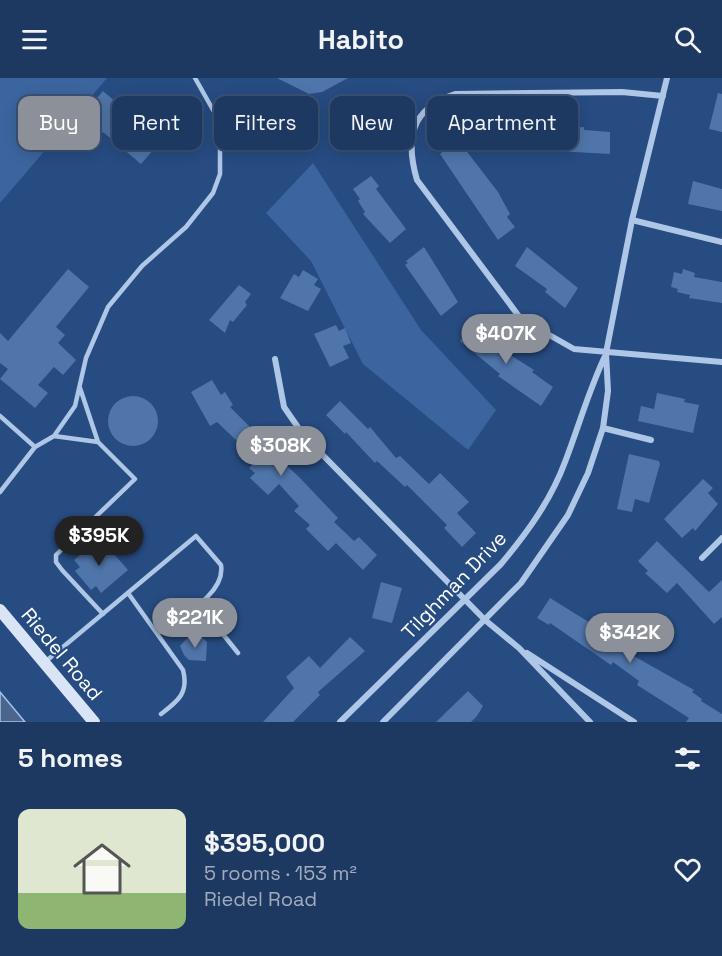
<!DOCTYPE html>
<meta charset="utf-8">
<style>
:root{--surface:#1d3962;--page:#254068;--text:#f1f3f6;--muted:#a0acbe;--line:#3b5377;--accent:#8c9099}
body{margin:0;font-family:"Space Grotesk",sans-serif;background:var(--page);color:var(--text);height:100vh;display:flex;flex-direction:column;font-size:22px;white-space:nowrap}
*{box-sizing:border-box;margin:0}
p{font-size:20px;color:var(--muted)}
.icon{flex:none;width:33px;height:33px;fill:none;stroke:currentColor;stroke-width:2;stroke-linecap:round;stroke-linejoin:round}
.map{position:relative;height:644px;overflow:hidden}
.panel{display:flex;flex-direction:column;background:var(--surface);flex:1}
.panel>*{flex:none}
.guide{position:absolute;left:18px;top:18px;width:687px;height:54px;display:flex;gap:12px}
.price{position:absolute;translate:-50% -51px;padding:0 14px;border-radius:21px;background:var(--accent);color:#fff;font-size:20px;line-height:39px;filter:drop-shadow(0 2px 3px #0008)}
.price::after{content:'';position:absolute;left:50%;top:36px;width:18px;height:14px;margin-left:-9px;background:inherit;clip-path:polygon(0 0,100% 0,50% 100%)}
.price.current{background:#222;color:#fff}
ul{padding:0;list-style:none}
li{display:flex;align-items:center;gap:18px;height:150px;padding:0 18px}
li span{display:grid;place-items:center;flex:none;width:168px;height:120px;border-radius:12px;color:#555}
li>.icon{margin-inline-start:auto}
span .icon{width:72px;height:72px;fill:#fffc;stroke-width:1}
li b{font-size:26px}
h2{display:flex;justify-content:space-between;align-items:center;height:72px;padding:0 18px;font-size:26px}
.tag{padding:0 21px;border-radius:12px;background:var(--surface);box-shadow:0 3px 15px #0003,0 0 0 2px var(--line);font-size:21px;line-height:54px}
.tag.current{background:var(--accent);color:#fff}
header{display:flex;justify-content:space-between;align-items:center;height:78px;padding:0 18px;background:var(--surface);font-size:27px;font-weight:600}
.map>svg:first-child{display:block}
.green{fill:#3c659f}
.water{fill:#4b658c;stroke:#a4c1e7;stroke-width:1.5}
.building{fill:#5075aa}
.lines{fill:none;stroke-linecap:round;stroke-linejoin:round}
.lane{stroke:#afc7e6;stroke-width:4.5}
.street{stroke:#afc7e6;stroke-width:6}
.secondary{stroke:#d9e5f6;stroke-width:12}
.labels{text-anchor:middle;stroke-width:4.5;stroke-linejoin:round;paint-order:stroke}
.street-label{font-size:20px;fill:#fff;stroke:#274c82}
</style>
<header><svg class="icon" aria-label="menu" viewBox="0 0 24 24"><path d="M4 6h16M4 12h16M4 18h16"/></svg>Habito<svg class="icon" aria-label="search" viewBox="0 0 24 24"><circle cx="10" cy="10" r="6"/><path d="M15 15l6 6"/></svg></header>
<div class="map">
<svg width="722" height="644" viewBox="0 0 722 644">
<rect width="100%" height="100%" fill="#274c82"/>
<!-- green -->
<path class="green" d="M 0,0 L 107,0 L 0,125 Z
M 313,85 L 421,252 L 496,332 L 468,372 L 363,286 L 311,183 L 266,135 Z"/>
<!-- water -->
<path class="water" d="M 0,614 L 25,644 L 0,644 Z"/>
<!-- building -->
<path class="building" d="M 277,0 L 348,0 L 322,14 L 309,16 Z
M 103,13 L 123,30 L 116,39 L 154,71 L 141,86 L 103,54 L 87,73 L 67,55 Z
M 718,15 L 722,16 L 722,54 L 709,51 Z
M 507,45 L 546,47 L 545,52 L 584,49 L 584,52 L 610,54 L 610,76 L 519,71 L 506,67 Z
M 458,62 L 498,114 L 510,136 L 507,139 L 515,149 L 498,162 L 440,76 Z
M 371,98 L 379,108 L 376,111 L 406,151 L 390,165 L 363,136 L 365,134 L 358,123 L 360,121 L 353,111 Z
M 693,103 L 722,111 L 722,133 L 688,126 Z
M 424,169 L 458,224 L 441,238 L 405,187 L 408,185 L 406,183 Z
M 527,169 L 578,210 L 565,230 L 545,214 L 547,211 L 515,188 Z
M 68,191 L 89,209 L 56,249 L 65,257 L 58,265 L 76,282 L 63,297 L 54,289 L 38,307 L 48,315 L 35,330 L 0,301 L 8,291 L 0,285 L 0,255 L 8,263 Z
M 683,191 L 695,195 L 694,199 L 722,204 L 722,225 L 689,220 L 690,217 L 677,214 L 678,211 L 671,209 L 674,194 L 682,196 Z
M 303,192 L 318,201 L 314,207 L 321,211 L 308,233 L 280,220 L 294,196 L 299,199 Z
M 239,207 L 251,216 L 245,224 L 247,227 L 233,244 L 230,242 L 225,255 L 209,242 Z
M 473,244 L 503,269 L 501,271 L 534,292 L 532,294 L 553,309 L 541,328 L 498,298 L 500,296 L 460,263 Z
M 336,247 L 339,253 L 345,250 L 351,265 L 343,268 L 349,280 L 330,289 L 314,256 Z
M 212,302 L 221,317 L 225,314 L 233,327 L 230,329 L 257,356 L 254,359 L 279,384 L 281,382 L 300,400 L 338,440 L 334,444 L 354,463 L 359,459 L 377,477 L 363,492 L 336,465 L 328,473 L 306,451 L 310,447 L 294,433 L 299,428 L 279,406 L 268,417 L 250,400 L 255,395 L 249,390 L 257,382 L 217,344 L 210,348 L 191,314 Z
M 657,315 L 685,321 L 684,324 L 699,327 L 693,355 L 638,343 L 641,328 L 654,331 Z
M108 343a25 25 0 1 1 50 0a25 25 0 1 1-50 0Z
M 340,323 L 368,351 L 370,349 L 396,380 L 400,378 L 429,406 L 440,395 L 469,424 L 457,435 L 476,455 L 462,469 L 444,450 L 447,447 L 407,407 L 405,409 L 377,383 L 375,385 L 346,354 L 345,356 L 326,337 Z
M 629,376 L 659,383 L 660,386 L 649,425 L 635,421 L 632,434 L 617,431 Z
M 703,401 L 713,410 L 708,415 L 718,426 L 695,453 L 693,450 L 682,460 L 664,441 Z
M 100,460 L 128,492 L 101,515 L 96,508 L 91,512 L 75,493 L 80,489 L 74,482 Z
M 657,463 L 709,514 L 722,502 L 722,539 L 714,546 L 677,505 L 667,515 L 645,495 L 648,493 L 638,483 Z
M 381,504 L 402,510 L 392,545 L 372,540 Z
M 550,520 L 634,572 L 632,577 L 694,612 L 692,614 L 702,621 L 701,623 L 722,636 L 722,644 L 686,644 L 689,640 L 637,607 L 639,603 L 613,584 L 611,587 L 550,545 L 549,547 L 537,540 Z
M 188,559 L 203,560 L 207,564 L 206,583 L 189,582 L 184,577 L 180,568 Z
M 350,559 L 365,573 L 318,614 L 320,617 L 293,644 L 263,644 L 294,610 L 286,599 L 309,578 L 320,590 Z
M 468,613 L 483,628 L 477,638 L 471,644 L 436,644 Z"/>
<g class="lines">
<!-- lane -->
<path class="lane" d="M 80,310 L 98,364
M 0,338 L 35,369
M 54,358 L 98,364 L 135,401 L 56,477 L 56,484 L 62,492 L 103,536
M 0,414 L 35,369 L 54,358 L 75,328 L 86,280 L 108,229 L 142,188 L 186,149 L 213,115 L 220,96 L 220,60 L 217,39 L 195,0
M 128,515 L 183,592 C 189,615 178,623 161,636
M 198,525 L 238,575
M 45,584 L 196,458 L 221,487 C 226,517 179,539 158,555"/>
<!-- street -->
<path class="street" d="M 663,18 L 622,14 L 455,16 C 411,30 405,61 417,102 L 521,241 L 574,271 L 722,284
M 632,142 L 722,164
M 275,281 L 284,329 L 304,358 L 485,542 L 519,570 L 590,644
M 603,350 L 651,362
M 702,480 L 722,460
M 527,575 L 634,644
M 340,644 L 501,486 C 527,455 551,422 565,384 C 579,348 589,311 606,276
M 383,644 L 521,505 L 568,437 L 588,395 L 603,350 L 608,313 L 606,275 L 632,142 L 667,0"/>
<!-- secondary -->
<path class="secondary" d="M 0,532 L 94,644"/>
</g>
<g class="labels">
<!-- street labels -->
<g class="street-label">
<text transform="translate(454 507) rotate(-46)" y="7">Tilghman Drive</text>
<text transform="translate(62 576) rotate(50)" y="7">Riedel Road</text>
</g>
</g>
</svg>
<b class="price" style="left:506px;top:287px">$407K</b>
<b class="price" style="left:281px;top:399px">$308K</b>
<b class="price current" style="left:99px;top:489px">$395K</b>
<b class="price" style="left:195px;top:571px">$221K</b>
<b class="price" style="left:630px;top:586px">$342K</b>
<div class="guide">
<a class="tag current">Buy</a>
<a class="tag">Rent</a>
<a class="tag">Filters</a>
<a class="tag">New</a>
<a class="tag">Apartment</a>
</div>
</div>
<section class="panel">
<h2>5 homes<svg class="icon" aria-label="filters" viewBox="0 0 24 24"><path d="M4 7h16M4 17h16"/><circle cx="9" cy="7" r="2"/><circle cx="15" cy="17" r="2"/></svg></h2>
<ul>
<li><span style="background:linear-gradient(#dfe7d0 70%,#8fb573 0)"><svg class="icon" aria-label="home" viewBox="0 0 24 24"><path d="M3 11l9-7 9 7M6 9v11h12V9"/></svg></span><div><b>$395,000</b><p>5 rooms · 153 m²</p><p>Riedel Road</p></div><svg class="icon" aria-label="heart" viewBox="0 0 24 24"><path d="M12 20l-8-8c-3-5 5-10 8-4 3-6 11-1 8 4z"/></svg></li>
</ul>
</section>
